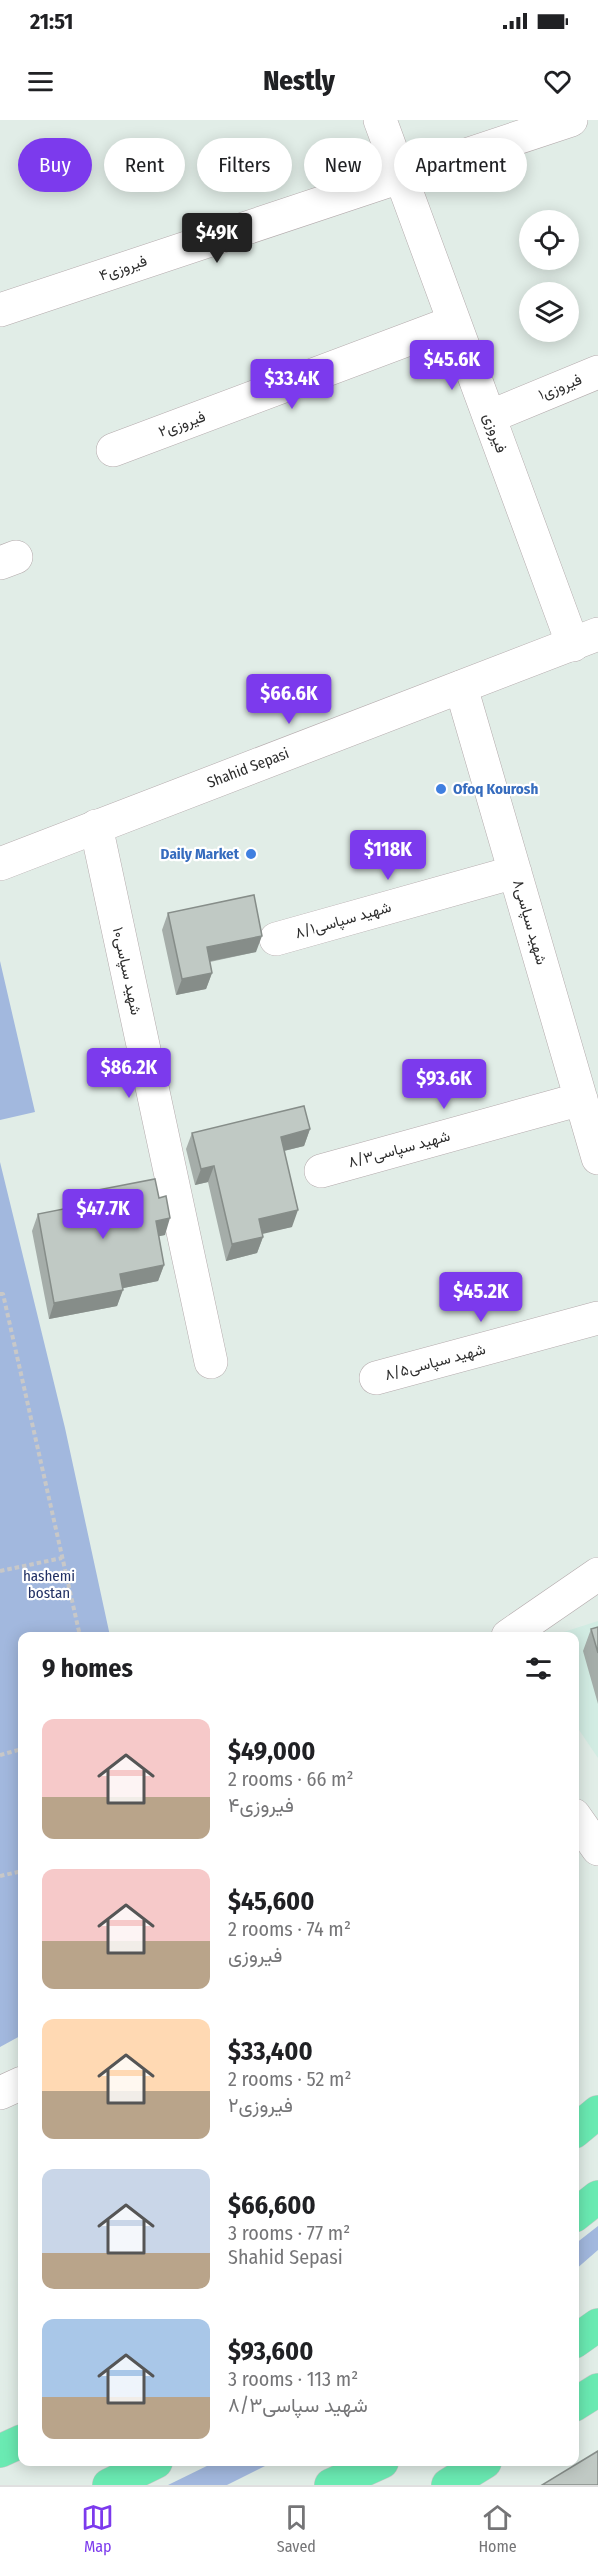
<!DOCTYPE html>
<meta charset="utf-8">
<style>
:root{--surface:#fff;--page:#f2f2f2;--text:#202124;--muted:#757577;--line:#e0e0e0;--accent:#7c3aed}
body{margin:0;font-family:"Fira Sans Condensed",Vazirmatn,sans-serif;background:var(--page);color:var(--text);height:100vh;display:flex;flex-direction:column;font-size:22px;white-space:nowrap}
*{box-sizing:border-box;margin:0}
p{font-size:20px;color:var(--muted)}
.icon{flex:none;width:33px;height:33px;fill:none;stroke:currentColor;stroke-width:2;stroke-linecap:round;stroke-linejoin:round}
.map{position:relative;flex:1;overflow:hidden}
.side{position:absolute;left:18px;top:1512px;width:561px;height:834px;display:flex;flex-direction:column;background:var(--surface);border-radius:12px;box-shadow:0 3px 15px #0003}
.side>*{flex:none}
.hud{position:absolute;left:18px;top:18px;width:562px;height:54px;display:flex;gap:12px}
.controls{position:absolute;left:519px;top:90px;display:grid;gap:12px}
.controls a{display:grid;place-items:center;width:60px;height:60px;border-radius:50%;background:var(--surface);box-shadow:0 3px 15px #0003;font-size:30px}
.price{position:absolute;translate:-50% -51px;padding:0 14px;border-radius:6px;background:var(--accent);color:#fff;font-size:20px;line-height:39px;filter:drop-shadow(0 2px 3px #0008)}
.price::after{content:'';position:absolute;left:50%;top:36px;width:18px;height:14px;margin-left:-9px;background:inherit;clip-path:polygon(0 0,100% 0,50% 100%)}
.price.on{background:#222;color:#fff}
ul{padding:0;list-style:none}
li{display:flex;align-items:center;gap:18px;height:150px;padding:0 24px}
li span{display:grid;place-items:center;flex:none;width:168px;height:120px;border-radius:12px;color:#555}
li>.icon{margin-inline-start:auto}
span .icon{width:72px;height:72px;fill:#fffc;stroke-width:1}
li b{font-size:26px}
h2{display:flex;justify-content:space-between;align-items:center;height:72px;padding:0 24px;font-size:26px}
.pill{padding:0 21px;border-radius:27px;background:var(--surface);box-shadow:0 3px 15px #0003;font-size:21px;line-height:54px}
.pill.on{background:var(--accent);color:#fff}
.status{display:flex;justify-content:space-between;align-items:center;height:42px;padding:0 30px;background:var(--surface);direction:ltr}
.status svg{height:16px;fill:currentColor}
header{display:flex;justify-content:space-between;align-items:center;height:78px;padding:0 24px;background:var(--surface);font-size:27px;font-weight:800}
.dock{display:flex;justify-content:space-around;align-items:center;height:84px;border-top:2px solid var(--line);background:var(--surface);font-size:16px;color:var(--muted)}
.dock a{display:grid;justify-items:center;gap:3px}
.dock .on{color:var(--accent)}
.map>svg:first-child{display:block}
.education{fill:#d2ece3}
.green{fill:#a2b8de}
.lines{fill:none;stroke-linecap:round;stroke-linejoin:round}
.minor-casing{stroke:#b4aaac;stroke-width:34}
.tertiary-casing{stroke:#b4aaac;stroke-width:34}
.trunk-casing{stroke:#c8c8c8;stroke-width:34}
.path{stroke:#c8c8c8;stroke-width:4;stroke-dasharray:4.5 3;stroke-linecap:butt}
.minor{stroke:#fff;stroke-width:33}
.tertiary{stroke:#fff;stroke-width:33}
.trunk{stroke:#6aeab2;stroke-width:33}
.wall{fill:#a5ada9}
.shaded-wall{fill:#868d89}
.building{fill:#c0c9c4;stroke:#868d89;stroke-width:1.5}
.shop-dot{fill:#3f7fe0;stroke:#fff;stroke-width:2}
.labels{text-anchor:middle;stroke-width:4.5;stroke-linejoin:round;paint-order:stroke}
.street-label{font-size:15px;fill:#2d2d2d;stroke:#fff}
.shop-label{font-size:15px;font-weight:bold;fill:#366cbe;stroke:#fff;text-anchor:start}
.park-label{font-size:15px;fill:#223165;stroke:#fff}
</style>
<div class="status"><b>21:51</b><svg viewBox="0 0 49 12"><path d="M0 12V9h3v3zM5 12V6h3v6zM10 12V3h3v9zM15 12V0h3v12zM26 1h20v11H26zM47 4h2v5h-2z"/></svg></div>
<header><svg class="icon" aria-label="menu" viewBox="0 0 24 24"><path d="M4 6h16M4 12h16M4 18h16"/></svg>Nestly<svg class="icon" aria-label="heart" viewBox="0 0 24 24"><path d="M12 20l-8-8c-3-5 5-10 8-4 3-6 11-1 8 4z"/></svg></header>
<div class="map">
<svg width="598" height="2365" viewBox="0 0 598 2365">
<rect width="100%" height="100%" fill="#e1ede7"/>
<!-- education -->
<path class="education" d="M 598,1501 L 598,1638 L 575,1604 L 574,1516 L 551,1516 Z"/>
<!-- green -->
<path class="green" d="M 0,841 L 35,992 L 0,1000 Z
M 0,1042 L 65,1308 L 110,1516 L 22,1516 L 22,1915 L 0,1927 Z
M 598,2106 L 598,2130 L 575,2150 L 575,2124 Z
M 215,2342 L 273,2342 L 227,2365 L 168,2365 Z"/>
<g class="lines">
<defs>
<path id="minor" d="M 380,0 L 573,525
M 0,190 L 571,0
M 489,297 L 598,252
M 113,330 L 454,202
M 0,443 L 16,437
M 461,567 L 598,1038
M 96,706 L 211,1242
M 276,819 L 515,752
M 321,1051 L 581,979
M 376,1258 L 598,1198
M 508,1516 L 598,1454
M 574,1695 L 598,1729
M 0,1973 L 22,1963"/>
<path id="tertiary" d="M 0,744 L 598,514"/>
<path id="trunk" d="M 574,2012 L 598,1992
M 574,2096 L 598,2077
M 574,2222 L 598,2205
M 574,2285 L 598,2270
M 0,2331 L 22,2321
M 109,2365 L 156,2342
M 331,2365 L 382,2342
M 448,2365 L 485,2342"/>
</defs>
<!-- minor casing -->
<use href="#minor" class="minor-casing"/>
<!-- tertiary casing -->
<use href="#tertiary" class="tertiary-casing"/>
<!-- trunk casing -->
<use href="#trunk" class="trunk-casing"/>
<!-- path -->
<path class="path" d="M 0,1174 L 3,1174 L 80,1516
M 0,1451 L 62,1438
M 0,1635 L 22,1629
M 0,1756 L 22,1751"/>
<!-- minor -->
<use href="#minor" class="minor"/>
<!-- tertiary -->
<use href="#tertiary" class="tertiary"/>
<!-- trunk -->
<use href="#trunk" class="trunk"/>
</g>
<!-- wall -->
<path class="wall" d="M 168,793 L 256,832 L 210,842 L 212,853 L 206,869 L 176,875 L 162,810 Z
M 310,1009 L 304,1026 L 284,1031 L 292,1107 L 262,1113 L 263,1117 L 257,1133 L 226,1141 L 208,1062 L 195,1065 L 186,1029 L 192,1013 Z
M 82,1073 L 165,1115 L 159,1116 L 164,1145 L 158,1161 L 123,1168 L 117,1186 L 49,1199 L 32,1111 L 38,1094 L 76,1087 Z
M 598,1507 L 598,1584 L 583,1531 L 591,1509 Z"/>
<!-- shaded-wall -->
<path class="shaded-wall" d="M 262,816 L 256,832 L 201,843 L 207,827 Z
M 212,853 L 206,869 L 176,875 L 182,859 Z
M 310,1009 L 304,1026 L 275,1033 L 281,1017 Z
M 214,1046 L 208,1062 L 195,1065 L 201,1049 Z
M 298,1090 L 292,1107 L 254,1116 L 259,1099 Z
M 170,1098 L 165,1115 L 150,1118 L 156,1101 Z
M 263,1117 L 257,1133 L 226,1141 L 232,1124 Z
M 164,1145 L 158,1161 L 114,1170 L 120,1154 Z
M 123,1170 L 117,1186 L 49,1199 L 54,1183 Z"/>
<!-- building -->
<path class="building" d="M 254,775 L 262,816 L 207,827 L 212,853 L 182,859 L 168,793 Z
M 304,986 L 310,1009 L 281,1017 L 298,1090 L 259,1099 L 263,1117 L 232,1124 L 214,1046 L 201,1049 L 192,1013 Z
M 155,1059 L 159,1078 L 166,1076 L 170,1098 L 156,1101 L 164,1145 L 120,1154 L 123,1170 L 54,1183 L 38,1094 L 84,1085 L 82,1073 Z
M 598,1507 L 598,1533 L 591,1509 Z
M 598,2331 L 598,2365 L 542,2365 Z"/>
<!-- markers -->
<g class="shop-dot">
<circle cx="441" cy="669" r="6"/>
<circle cx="251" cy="734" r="6"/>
</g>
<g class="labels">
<!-- street labels -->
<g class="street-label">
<text transform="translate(123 148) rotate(-19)" y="5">۴فیروزی</text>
<text transform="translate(560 267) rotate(-22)" y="5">فیروزی۱</text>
<text transform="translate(182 304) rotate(-20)" y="5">فیروزی۲</text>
<text transform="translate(495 313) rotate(70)" y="5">فیروزی</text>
<text transform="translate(248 648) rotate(-21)" y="5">Shahid Sepasi</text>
<text transform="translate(343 800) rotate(-16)" y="5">شهید سپاسی۸/۱</text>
<text transform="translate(530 802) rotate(74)" y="5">شهید سپاسی۸</text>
<text transform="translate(127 851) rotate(78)" y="5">شهید سپاسی۱۰</text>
<text transform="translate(399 1029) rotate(-15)" y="5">شهید سپاسی۸/۳</text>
<text transform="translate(435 1242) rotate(-15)" y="5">شهید سپاسی۸/۵</text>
</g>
<!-- shop labels -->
<g class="shop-label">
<text x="453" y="674">Ofoq Kourosh</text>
<text x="239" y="739" text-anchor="end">Daily Market</text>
</g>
<!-- park labels -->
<g class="park-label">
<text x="49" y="1461">hashemi<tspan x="49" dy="17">bostan</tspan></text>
</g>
</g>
</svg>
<div class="controls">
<a><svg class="icon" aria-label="locate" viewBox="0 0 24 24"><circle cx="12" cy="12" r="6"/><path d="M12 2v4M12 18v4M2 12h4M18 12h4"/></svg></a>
<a><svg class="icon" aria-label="layers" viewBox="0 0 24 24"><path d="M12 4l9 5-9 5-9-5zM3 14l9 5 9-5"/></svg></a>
</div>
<b class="price on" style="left:217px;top:144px">$49K</b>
<b class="price" style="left:452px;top:271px">$45.6K</b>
<b class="price" style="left:292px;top:290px">$33.4K</b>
<b class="price" style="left:289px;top:605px">$66.6K</b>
<b class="price" style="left:388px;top:761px">$118K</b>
<b class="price" style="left:129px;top:979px">$86.2K</b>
<b class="price" style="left:444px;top:990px">$93.6K</b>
<b class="price" style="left:103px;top:1120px">$47.7K</b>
<b class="price" style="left:481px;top:1203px">$45.2K</b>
<div class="hud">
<a class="pill on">Buy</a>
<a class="pill">Rent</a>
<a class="pill">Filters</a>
<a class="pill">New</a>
<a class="pill">Apartment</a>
</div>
<section class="side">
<h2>9 homes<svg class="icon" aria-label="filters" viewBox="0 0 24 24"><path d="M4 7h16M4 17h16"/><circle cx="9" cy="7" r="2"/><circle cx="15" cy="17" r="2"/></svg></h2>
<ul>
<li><span style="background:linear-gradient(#f6c9c9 65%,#b9a48a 0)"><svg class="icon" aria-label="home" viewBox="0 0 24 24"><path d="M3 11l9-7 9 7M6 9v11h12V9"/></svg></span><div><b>$49,000</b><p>2 rooms · 66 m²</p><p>۴فیروزی</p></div></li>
<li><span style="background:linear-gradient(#f6c9c9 60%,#b9a48a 0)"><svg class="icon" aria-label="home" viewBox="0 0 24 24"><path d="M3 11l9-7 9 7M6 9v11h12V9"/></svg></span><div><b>$45,600</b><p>2 rooms · 74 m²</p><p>فیروزی</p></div></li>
<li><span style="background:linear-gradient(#ffd9b3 60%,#b9a48a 0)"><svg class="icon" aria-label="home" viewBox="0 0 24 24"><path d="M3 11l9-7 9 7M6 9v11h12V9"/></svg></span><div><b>$33,400</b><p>2 rooms · 52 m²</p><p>فیروزی۲</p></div></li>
<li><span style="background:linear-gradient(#c9d6e8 70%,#b9a48a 0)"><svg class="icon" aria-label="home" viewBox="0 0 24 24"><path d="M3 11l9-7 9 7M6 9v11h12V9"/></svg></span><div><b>$66,600</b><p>3 rooms · 77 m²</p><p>Shahid Sepasi</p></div></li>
<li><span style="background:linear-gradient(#a9c7e8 65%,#b9a48a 0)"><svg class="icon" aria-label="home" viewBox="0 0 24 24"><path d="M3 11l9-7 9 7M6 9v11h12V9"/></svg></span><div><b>$93,600</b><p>3 rooms · 113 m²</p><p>شهید سپاسی۸/۳</p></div></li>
</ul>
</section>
</div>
<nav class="dock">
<a class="on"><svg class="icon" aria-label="map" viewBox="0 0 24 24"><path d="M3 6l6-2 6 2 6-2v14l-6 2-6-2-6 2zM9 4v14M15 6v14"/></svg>Map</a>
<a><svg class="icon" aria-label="saved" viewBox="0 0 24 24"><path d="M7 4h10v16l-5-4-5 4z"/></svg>Saved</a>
<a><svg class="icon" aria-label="home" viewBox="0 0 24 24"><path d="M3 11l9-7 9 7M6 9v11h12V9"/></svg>Home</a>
</nav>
